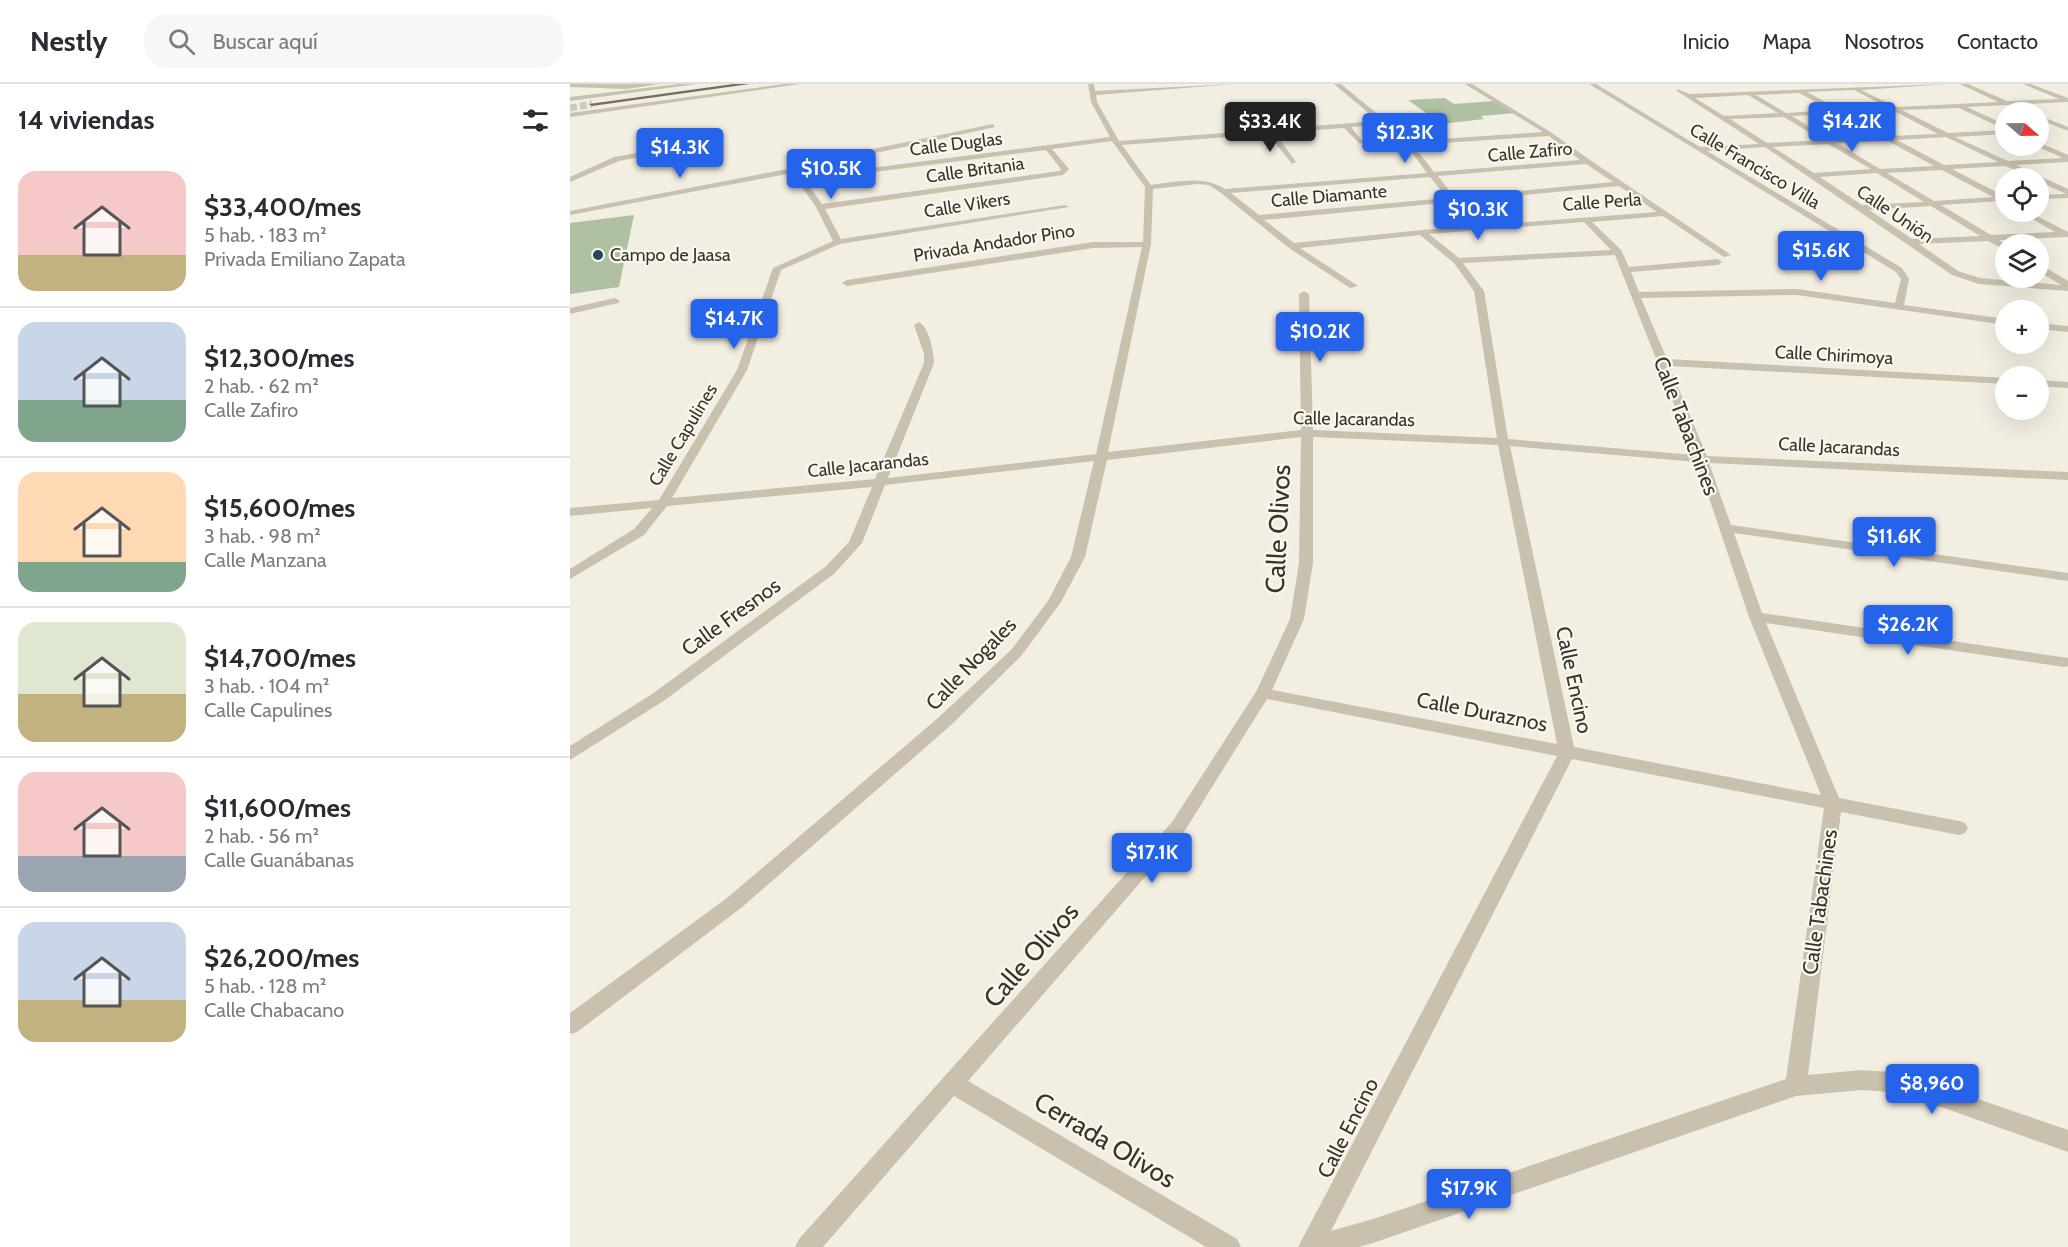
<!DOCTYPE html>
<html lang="es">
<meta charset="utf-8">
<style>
:root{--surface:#fff;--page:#f7f7f7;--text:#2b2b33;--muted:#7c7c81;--line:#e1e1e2;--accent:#2563eb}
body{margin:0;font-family:Cabin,sans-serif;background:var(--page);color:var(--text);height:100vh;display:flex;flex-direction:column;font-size:22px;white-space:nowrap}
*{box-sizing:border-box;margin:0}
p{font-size:20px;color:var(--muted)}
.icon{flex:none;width:33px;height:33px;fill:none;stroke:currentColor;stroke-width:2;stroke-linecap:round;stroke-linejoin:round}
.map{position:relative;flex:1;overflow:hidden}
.panel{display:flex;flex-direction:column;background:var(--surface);width:570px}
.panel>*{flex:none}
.needle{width:39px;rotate:110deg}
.buttons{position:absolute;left:1425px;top:18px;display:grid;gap:12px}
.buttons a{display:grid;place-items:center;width:54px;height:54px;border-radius:50%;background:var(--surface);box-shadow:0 6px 24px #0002;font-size:30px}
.price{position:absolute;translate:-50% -51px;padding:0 14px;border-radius:6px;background:var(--accent);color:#fff;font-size:20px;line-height:39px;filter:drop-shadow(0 2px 3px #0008)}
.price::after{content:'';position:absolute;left:50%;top:36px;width:18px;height:14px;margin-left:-9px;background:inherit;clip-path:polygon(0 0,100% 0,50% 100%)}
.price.on{background:#222;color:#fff}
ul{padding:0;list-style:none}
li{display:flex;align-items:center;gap:18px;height:150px;padding:0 18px}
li+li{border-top:2px solid var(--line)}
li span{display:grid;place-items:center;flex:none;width:168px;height:120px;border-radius:18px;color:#555}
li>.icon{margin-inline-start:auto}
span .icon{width:72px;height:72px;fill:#fffc;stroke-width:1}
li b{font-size:26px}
h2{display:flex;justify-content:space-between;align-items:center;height:72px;padding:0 18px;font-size:26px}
header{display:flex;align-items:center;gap:36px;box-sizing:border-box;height:84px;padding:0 30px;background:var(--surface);border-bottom:2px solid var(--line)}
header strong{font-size:28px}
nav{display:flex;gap:33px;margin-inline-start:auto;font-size:21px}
.search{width:420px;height:54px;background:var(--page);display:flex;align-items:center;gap:15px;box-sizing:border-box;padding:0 21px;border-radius:24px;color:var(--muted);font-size:22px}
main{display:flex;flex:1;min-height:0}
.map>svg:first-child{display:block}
.green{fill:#b0c0a3}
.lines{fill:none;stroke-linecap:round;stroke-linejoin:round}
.primary-tunnel{stroke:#cdc9be;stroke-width:7;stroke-dasharray:7 3;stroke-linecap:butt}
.minor{fill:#c9c0ae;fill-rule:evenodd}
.tertiary{fill:#c9c0ae;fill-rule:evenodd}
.primary{fill:#796d5e;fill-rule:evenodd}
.poi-dot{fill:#254857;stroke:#f9f7ee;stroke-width:2}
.labels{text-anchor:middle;stroke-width:4.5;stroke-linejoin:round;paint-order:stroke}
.far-street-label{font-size:18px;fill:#39332c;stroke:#f9f7ee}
.far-poi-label{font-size:18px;fill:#39332c;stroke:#f9f7ee;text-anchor:start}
.street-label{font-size:21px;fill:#39332c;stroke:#f9f7ee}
.near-street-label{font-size:26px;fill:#39332c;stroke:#f9f7ee}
</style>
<header>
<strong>Nestly</strong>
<div class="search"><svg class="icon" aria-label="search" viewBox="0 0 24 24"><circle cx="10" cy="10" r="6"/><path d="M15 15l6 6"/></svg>Buscar aquí</div>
<nav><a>Inicio</a><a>Mapa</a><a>Nosotros</a><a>Contacto</a></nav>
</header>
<main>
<section class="panel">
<h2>14 viviendas<svg class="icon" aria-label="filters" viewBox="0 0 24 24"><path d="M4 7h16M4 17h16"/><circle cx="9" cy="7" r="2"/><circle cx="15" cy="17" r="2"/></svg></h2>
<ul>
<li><span style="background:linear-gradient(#f6c9c9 70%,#c2b280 0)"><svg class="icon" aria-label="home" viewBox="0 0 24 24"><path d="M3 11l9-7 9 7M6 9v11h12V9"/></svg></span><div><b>$33,400/mes</b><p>5 hab. · 183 m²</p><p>Privada Emiliano Zapata</p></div></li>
<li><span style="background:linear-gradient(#c9d6e8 65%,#7fa58c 0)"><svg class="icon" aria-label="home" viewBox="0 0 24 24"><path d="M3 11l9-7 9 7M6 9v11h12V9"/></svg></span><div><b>$12,300/mes</b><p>2 hab. · 62 m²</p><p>Calle Zafiro</p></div></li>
<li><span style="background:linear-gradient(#ffd9b3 75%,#7fa58c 0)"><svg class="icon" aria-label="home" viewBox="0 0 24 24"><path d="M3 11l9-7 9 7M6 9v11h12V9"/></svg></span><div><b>$15,600/mes</b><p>3 hab. · 98 m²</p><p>Calle Manzana</p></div></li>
<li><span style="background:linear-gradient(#dfe7d0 60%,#c2b280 0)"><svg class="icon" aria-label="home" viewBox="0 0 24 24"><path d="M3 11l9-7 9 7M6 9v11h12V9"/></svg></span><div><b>$14,700/mes</b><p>3 hab. · 104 m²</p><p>Calle Capulines</p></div></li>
<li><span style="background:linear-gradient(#f6c9c9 70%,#9aa5b1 0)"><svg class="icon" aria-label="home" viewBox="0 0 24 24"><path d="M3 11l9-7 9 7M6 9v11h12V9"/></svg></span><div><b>$11,600/mes</b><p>2 hab. · 56 m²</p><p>Calle Guanábanas</p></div></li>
<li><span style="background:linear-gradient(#c9d6e8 65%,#c2b280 0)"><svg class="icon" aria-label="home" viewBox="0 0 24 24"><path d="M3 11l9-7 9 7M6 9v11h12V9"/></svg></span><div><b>$26,200/mes</b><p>5 hab. · 128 m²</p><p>Calle Chabacano</p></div></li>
</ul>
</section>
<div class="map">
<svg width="1498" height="1163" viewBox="0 0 1498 1163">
<rect width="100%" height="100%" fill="#f2eee2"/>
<!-- green -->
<path class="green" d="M 875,14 L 884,20 L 925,17 L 945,29 L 911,32 L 914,35 L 871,40 L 838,16 Z
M 930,113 L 953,141 L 866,147 Z
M 64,131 L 49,203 L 0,210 L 0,139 Z"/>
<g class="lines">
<!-- primary-tunnel -->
<path class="primary-tunnel" d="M 0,24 L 22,20"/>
<!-- minor -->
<path class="minor" d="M 0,0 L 90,0 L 56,5 L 0,3 Z
M 518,0 L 524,0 L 525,7 L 665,0 L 526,11 L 527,18 L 549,57 L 808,37 L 764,0 L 771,0 L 840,57 L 973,48 L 895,0 L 902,0 L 982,49 L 1020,76 L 1161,171 L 1154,173 L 1093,132 L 1022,138 L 1051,166 L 1059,183 L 1148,175 L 1152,178 L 1148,181 L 1061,188 L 1069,208 L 1227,205 L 1325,219 L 1331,195 L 1326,188 L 1019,0 L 1026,0 L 1130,63 L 1189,60 L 1107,7 L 1107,5 L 1120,10 L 1379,0 L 1291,6 L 1326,23 L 1428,18 L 1390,0 L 1398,0 L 1437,17 L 1489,15 L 1453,0 L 1461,0 L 1498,14 L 1498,18 L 1397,23 L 1436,41 L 1436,46 L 1389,24 L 1332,26 L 1378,49 L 1436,46 L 1436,50 L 1385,53 L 1438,77 L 1493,74 L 1466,62 L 1468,62 L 1468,58 L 1498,71 L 1498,78 L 1446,81 L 1498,105 L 1498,114 L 1468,115 L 1468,111 L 1496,110 L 1468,97 L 1468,94 L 1463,94 L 1436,82 L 1382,85 L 1436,113 L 1436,119 L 1431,117 L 1371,121 L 1421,151 L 1485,148 L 1450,128 L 1459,128 L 1498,148 L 1498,153 L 1429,156 L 1436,160 L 1436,166 L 1418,157 L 1349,160 L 1388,187 L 1410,194 L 1491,201 L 1468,187 L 1468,180 L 1471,181 L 1498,197 L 1498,207 L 1409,200 L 1382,191 L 1195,63 L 1137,67 L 1332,184 L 1339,195 L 1334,221 L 1436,235 L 1436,241 L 1227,211 L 1071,214 L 1097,275 L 1436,294 L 1436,300 L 1099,282 L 1137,372 L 1498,388 L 1498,396 L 1139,379 L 1161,441 L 1498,489 L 1498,497 L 1164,449 L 1192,529 L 1498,574 L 1498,582 L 1494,583 L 1196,539 L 1269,714 L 1389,737 L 1395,739 L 1398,744 L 1395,749 L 1389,751 L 1271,728 L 1238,991 L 1292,986 L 1332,989 L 1498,1046 L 1498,1068 L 1332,1009 L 1292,1006 L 1226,1012 L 803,1159 L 789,1163 L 728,1163 L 987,672 L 697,615 L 614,748 L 398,997 L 667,1155 L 671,1163 L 636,1163 L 384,1012 L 253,1163 L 225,1163 L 229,1155 L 602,738 L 686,608 L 720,535 L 729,479 L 731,353 L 537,376 L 515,473 L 491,518 L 451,572 L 380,642 L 171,824 L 7,948 L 0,950 L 0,929 L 157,814 L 368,634 L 441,566 L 478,517 L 501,473 L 524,377 L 315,401 L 292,459 L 265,489 L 95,616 L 0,676 L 0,662 L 85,608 L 255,483 L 279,458 L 302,403 L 97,422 L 74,451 L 0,495 L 0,485 L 64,445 L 82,424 L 0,432 L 0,424 L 89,416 L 167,286 L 203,184 L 263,157 L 246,123 L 222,89 L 0,131 L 0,127 L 222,84 L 226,81 L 423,40 L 425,43 L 228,86 L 232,93 L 540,53 L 521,18 ZM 1284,6 L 1317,23 L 1270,26 L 1237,8 ZM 1229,9 L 1261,26 L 1216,29 L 1186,11 ZM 1178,11 L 1208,29 L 1154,32 L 1125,14 ZM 1324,27 L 1368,50 L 1320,52 L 1277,29 ZM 1268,30 L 1311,53 L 1261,56 L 1222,32 ZM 1214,33 L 1252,56 L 1197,59 L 1160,35 ZM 812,41 L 836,60 L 857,89 L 655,105 C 633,91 607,98 581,101 L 552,61 L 698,50 L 722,80 L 726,78 L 705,49 L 774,44 L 790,60 L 793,58 L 781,43 ZM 979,52 L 1010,76 L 864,88 L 843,61 ZM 1376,53 L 1428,78 L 1374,81 L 1327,56 ZM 542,57 L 575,103 L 573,158 L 523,158 L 277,196 L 272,199 L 277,202 L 523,164 L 572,163 L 526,370 L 318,394 L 364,279 C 364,268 359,243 349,238 L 344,241 L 354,270 L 354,279 L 305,395 L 102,414 L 177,286 L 211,186 L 270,160 L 499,123 L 495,121 L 271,155 L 255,125 L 493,91 L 499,85 L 482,65 ZM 1318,57 L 1364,82 L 1310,85 L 1267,59 ZM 1258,60 L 1301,85 L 1244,89 L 1203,63 ZM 476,66 L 491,85 L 490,87 L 252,120 L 235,97 ZM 1016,80 L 1043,98 L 884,113 L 868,92 ZM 1372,86 L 1423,113 L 1364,117 L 1317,89 ZM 1307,89 L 1354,118 L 1292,121 L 1250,93 ZM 860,93 L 877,114 L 689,131 L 661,109 ZM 627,100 L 639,101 L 651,109 L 719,164 L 780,204 L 788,202 L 730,164 L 850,151 L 884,179 L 904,207 L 927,354 L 743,346 L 739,210 L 734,207 L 729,210 L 731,346 L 538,368 L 581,160 L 583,105 ZM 1049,102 L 1087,128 L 852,146 L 724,159 L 694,136 ZM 1361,122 L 1410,152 L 1342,155 L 1299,126 ZM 1014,138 L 1041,166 L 889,174 L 859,150 ZM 1045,171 L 1124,371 L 938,355 L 914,207 L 893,179 ZM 743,353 L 928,361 L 987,660 L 702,606 L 734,535 L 743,479 ZM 940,362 L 1127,378 L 1179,533 L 1251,711 L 1004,663 ZM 1002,675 L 1254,724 L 1216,995 L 803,1135 L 761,1147 Z
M 1468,31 L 1498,43 L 1498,47 L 1468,35 Z
M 141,56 L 143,59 L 49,77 L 0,98 L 0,93 L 44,73 Z
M 45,214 L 50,217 L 48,219 L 0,230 L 0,224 Z
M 1468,239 L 1498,242 L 1498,248 L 1468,245 Z
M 1468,296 L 1498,298 L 1498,304 L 1468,302 Z"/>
<!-- tertiary -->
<path class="tertiary" d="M 109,0 L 127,0 L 0,17 L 0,13 Z
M 214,0 L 230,0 L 0,33 L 0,29 Z"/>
<!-- primary -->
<path class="primary" d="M 163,0 L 180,0 L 22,22 L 19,20 Z"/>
</g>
<!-- markers -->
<circle class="poi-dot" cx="28" cy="171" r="6"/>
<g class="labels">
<!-- far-street labels -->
<g class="far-street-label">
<text transform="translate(386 60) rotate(-7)" y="6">Calle Duglas</text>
<text transform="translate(960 68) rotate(-5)" y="6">Calle Zafiro</text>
<text transform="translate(1185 82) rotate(31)" y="6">Calle Francisco Villa</text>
<text transform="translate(405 86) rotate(-8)" y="6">Calle Britania</text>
<text transform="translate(759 112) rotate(-5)" y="6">Calle Diamante</text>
<text transform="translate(1032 118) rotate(-4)" y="6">Calle Perla</text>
<text transform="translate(397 121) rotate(-9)" y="6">Calle Vikers</text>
<text transform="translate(1325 130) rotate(34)" y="6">Calle Unión</text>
<text transform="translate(424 159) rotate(-9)" y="6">Privada Andador Pino</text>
<text transform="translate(1264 271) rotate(3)" y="6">Calle Chirimoya</text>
<text transform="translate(784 335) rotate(1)" y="6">Calle Jacarandas</text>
<text transform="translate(113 351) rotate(-59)" y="6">Calle Capulines</text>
<text transform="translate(1269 363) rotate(3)" y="6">Calle Jacarandas</text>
<text transform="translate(298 381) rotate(-6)" y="6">Calle Jacarandas</text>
</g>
<!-- far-poi labels -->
<g class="far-poi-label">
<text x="40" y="177">Campo de Jaasa</text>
</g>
<!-- street labels -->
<g class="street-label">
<text transform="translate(1116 342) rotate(69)" y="7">Calle Tabachines</text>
<text transform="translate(161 533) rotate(-36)" y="7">Calle Fresnos</text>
<text transform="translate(401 580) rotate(-46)" y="7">Calle Nogales</text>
<text transform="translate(1004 596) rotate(78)" y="7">Calle Encino</text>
<text transform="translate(912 628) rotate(11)" y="7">Calle Duraznos</text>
<text transform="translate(1250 818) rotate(-82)" y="7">Calle Tabachines</text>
<text transform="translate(778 1044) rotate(-63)" y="7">Calle Encino</text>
</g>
<!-- near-street labels -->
<g class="near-street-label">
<text transform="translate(708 445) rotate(-87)" y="9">Calle Olivos</text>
<text transform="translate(461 871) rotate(-49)" y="9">Calle Olivos</text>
<text transform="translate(535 1056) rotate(31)" y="9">Cerrada Olivos</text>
</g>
</g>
</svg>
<div class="buttons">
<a><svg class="needle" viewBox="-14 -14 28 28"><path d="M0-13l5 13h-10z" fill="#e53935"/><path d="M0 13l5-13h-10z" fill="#7c7c81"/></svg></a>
<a><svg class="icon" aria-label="locate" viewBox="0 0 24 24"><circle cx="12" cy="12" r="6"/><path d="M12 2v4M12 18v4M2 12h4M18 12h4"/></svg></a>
<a><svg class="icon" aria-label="layers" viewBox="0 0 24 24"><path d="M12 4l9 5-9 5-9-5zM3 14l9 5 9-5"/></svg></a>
<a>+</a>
<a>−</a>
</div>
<b class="price on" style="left:700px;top:69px">$33.4K</b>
<b class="price" style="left:1282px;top:69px">$14.2K</b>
<b class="price" style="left:835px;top:80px">$12.3K</b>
<b class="price" style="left:110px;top:95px">$14.3K</b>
<b class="price" style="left:261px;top:116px">$10.5K</b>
<b class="price" style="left:908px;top:157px">$10.3K</b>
<b class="price" style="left:1251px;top:198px">$15.6K</b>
<b class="price" style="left:164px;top:266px">$14.7K</b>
<b class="price" style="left:750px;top:279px">$10.2K</b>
<b class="price" style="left:1324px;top:484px">$11.6K</b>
<b class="price" style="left:1338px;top:572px">$26.2K</b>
<b class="price" style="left:582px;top:800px">$17.1K</b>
<b class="price" style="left:1362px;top:1031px">$8,960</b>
<b class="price" style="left:899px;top:1136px">$17.9K</b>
</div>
</main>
